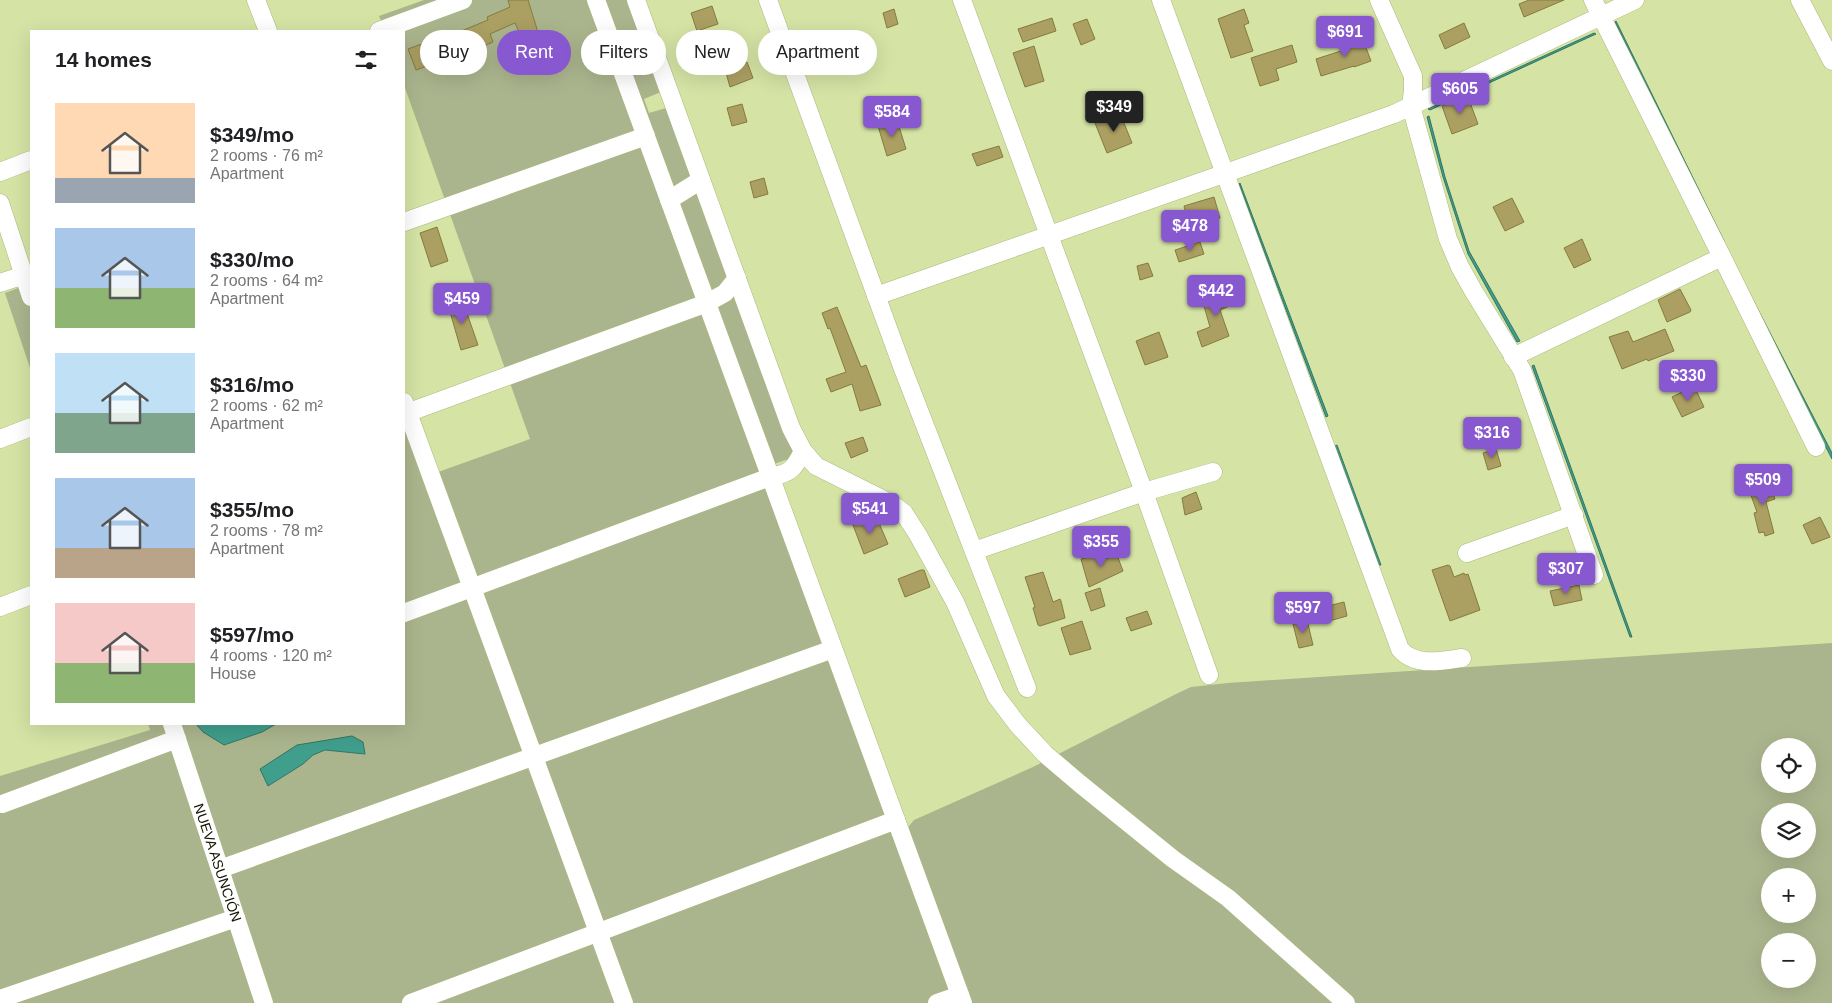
<!DOCTYPE html>
<meta charset="utf-8">
<style>
:root{--surface:#fff;--page:#f6f6f6;--text:#202124;--muted:#757577;--accent:#8858d1}
body{margin:0;font-family:Arial,sans-serif;background:var(--page);color:var(--text);height:100vh;display:flex;flex-direction:column;font-size:19px;white-space:nowrap}
*{box-sizing:border-box;margin:0}
p{font-size:16px;color:var(--muted)}
.icon{flex:none;width:28px;height:28px;fill:none;stroke:currentColor;stroke-width:2;stroke-linecap:round;stroke-linejoin:round}
.map{position:relative;flex:1;overflow:hidden}
.drawer{position:absolute;left:30px;top:30px;width:375px;height:695px;display:flex;flex-direction:column;background:var(--surface);border-radius:0px;box-shadow:0 5px 20px #0002}
.drawer>*{flex:none}
.guide{position:absolute;left:420px;top:30px;width:475px;height:45px;display:flex;gap:10px}
.buttons{position:absolute;left:1761px;top:738px;display:grid;gap:10px}
.buttons a{display:grid;place-items:center;width:55px;height:55px;border-radius:50%;background:var(--surface);box-shadow:0 5px 20px #0002;font-size:25px}
.price{position:absolute;translate:-50% -42px;padding:0 11px;border-radius:5px;background:var(--accent);color:#fff;font-size:16px;line-height:32px;filter:drop-shadow(0 1px 2px #0008)}
.price::after{content:'';position:absolute;left:50%;top:30px;width:15px;height:11px;margin-left:-8px;background:inherit;clip-path:polygon(0 0,100% 0,50% 100%)}
.price.selected{background:#222;color:#fff}
ul{padding:0;list-style:none}
li{display:flex;align-items:center;gap:15px;height:125px;padding:0 25px}
li span{display:grid;place-items:center;flex:none;width:140px;height:100px;border-radius:0px;color:#555}
li>.icon{margin-inline-start:auto}
span .icon{width:60px;height:60px;fill:#fffc;stroke-width:1}
li b{font-size:21px}
h2{display:flex;justify-content:space-between;align-items:center;height:60px;padding:0 25px;font-size:21px}
.pill{padding:0 18px;border-radius:22px;background:var(--surface);box-shadow:0 5px 20px #0002;font-size:18px;line-height:45px}
.pill.selected{background:var(--accent);color:#fff}
.map>svg:first-child{display:block}
.green{fill:#abb58d;fill-rule:evenodd}
.water{fill:#409e8c;stroke:#327663}
.building{fill:#ab9f62;stroke:#867b3e}
.lines{fill:none;stroke-linecap:round;stroke-linejoin:round}
.minor-casing{stroke:#abb87c;stroke-width:19}
.minor{stroke:#fff;stroke-width:18}
.labels{text-anchor:middle;stroke-width:4;stroke-linejoin:round;paint-order:stroke}
.street-label{font-size:14px;fill:#131702;stroke:#e2f0b2}
</style>
<div class="map">
<svg width="1832" height="1003" viewBox="0 0 1832 1003">
<rect width="100%" height="100%" fill="#d5e3a5"/>
<!-- green -->
<path class="green" d="M 424,0 L 630,0 L 661,92 L 644,99 L 649,113 L 666,108 L 797,456 L 774,464 L 965,1003 L 0,1003 L 0,776 L 150,730 L 148,724 L 404,724 L 404,407 L 427,476 L 530,439 L 404,85 L 404,31 L 385,31 L 379,16 Z
M 31,283 L 31,371 L 5,293 Z
M 1832,643 L 1832,1003 L 967,1003 L 909,834 L 909,826 L 914,820 L 1033,767 L 1178,693 L 1191,687 L 1228,683 ZM 1770,746 L 1808,746 L 1808,784 L 1770,784 ZM 1770,811 L 1808,811 L 1808,849 L 1770,849 ZM 1770,876 L 1808,876 L 1808,914 L 1770,914 ZM 1770,941 L 1808,941 L 1808,979 L 1770,979 Z"/>
<!-- water -->
<path class="water" d="M 1616,21 L 1724,241 L 1722,243 L 1615,22 Z
M 1594,33 L 1596,34 L 1430,110 L 1428,109 Z
M 1429,116 L 1445,177 L 1469,251 L 1520,341 L 1517,342 L 1468,254 L 1443,177 L 1427,117 Z
M 1240,183 L 1328,416 L 1326,417 L 1239,184 Z
M 1732,265 L 1735,265 L 1832,453 L 1832,459 Z
M 1534,365 L 1632,637 L 1630,637 L 1532,366 Z
M 1337,445 L 1381,565 L 1379,565 L 1335,446 Z
M 196,724 L 276,724 L 262,732 L 224,745 L 203,732 Z
M 352,736 L 363,742 L 365,754 L 325,750 L 313,755 L 303,764 L 268,786 L 260,769 L 297,745 Z"/>
<!-- building -->
<path class="building" d="M 508,0 L 528,0 L 541,42 L 526,48 L 515,23 L 490,34 L 493,42 L 467,53 L 459,32 L 488,20 L 487,17 L 510,7 Z
M 1529,0 L 1564,0 L 1524,17 L 1519,4 Z
M 712,6 L 718,24 L 697,31 L 691,13 Z
M 894,9 L 898,24 L 887,28 L 883,13 Z
M 1244,9 L 1249,23 L 1244,25 L 1253,51 L 1231,58 L 1218,19 Z
M 1052,18 L 1056,31 L 1023,42 L 1018,29 Z
M 1087,19 L 1095,39 L 1081,45 L 1073,24 Z
M 1464,23 L 1470,37 L 1445,49 L 1439,35 Z
M 1362,37 L 1371,61 L 1354,67 L 1354,66 L 1321,76 L 1316,59 L 1347,49 L 1345,43 Z
M 427,42 L 435,63 L 416,70 L 408,49 Z
M 733,43 L 739,65 L 747,62 L 753,78 L 730,87 L 719,48 Z
M 1292,45 L 1297,62 L 1276,69 L 1279,80 L 1260,86 L 1251,58 Z
M 1034,46 L 1044,81 L 1025,87 L 1013,53 Z
M 1468,97 L 1478,124 L 1452,134 L 1442,106 Z
M 742,104 L 747,122 L 732,126 L 727,108 Z
M 1120,113 L 1132,143 L 1107,153 L 1095,123 Z
M 897,120 L 906,149 L 887,156 L 878,126 Z
M 999,146 L 1003,157 L 977,166 L 972,154 Z
M 764,178 L 768,194 L 754,198 L 750,182 Z
M 1214,197 L 1220,218 L 1189,226 L 1184,206 Z
M 1512,198 L 1524,222 L 1505,231 L 1493,207 Z
M 437,227 L 448,261 L 431,267 L 420,233 Z
M 1582,239 L 1591,260 L 1574,268 L 1564,248 Z
M 1200,242 L 1204,254 L 1179,262 L 1175,250 Z
M 1148,263 L 1153,276 L 1140,280 L 1137,266 Z
M 1231,288 L 1237,303 L 1220,310 L 1229,336 L 1202,347 L 1197,332 L 1210,327 L 1202,299 Z
M 1680,289 L 1691,310 L 1690,312 L 1667,322 L 1658,300 Z
M 462,299 L 478,345 L 461,350 L 448,305 Z
M 837,307 L 861,367 L 866,365 L 881,405 L 860,411 L 852,384 L 831,392 L 826,379 L 846,372 L 830,328 L 828,329 L 822,313 Z
M 1665,329 L 1674,351 L 1648,361 L 1647,359 L 1622,369 L 1609,337 L 1628,331 L 1633,342 Z
M 1159,332 L 1168,357 L 1145,365 L 1136,341 Z
M 1694,386 L 1704,407 L 1682,417 L 1672,397 Z
M 863,437 L 868,451 L 851,458 L 845,443 Z
M 1496,449 L 1501,466 L 1488,470 L 1483,453 Z
M 1768,480 L 1775,499 L 1766,502 L 1774,533 L 1765,536 L 1764,532 L 1759,533 L 1754,513 L 1757,512 L 1748,487 Z
M 1196,492 L 1202,509 L 1185,515 L 1182,498 Z
M 876,516 L 888,544 L 864,554 L 853,525 Z
M 1820,517 L 1830,537 L 1812,544 L 1803,525 Z
M 1101,554 L 1102,560 L 1117,555 L 1123,571 L 1089,587 L 1081,559 Z
M 1448,565 L 1450,566 L 1454,577 L 1464,573 L 1465,575 L 1468,574 L 1480,610 L 1450,621 L 1432,570 Z
M 921,570 L 924,570 L 930,587 L 905,597 L 898,579 Z
M 1043,572 L 1053,602 L 1060,599 L 1061,601 L 1065,618 L 1040,626 L 1038,625 L 1033,608 L 1035,607 L 1025,577 Z
M 1579,585 L 1582,600 L 1554,606 L 1550,591 Z
M 1100,588 L 1105,606 L 1091,611 L 1085,593 Z
M 1344,602 L 1347,616 L 1322,623 L 1320,608 Z
M 1147,611 L 1152,624 L 1131,631 L 1126,618 Z
M 1307,620 L 1313,645 L 1299,648 L 1293,624 Z
M 1082,621 L 1091,649 L 1070,655 L 1061,628 Z"/>
<g class="lines">
<defs>
<g id="minor">
<path d="M 256,0 L 268,31"/>
<path d="M 596,0 L 963,1003"/>
<path d="M 636,0 L 791,428 L 803,451 L 816,466 L 892,504 L 904,513 L 918,535 L 955,602 L 996,696 L 1018,725 L 1045,754 L 1079,783 L 1173,859 L 1228,898 L 1346,1003"/>
<path d="M 768,0 L 903,369 L 1027,688"/>
<path d="M 962,0 L 1144,492 L 1209,675"/>
<path d="M 1161,0 L 1400,649 C 1415,667 1441,661 1462,658"/>
<path d="M 1379,0 L 1413,76 L 1413,90 L 1411,106 L 1448,239 L 1460,267 L 1474,292 L 1522,370 L 1594,575"/>
<path d="M 1593,0 L 1722,257 L 1816,447"/>
<path d="M 1800,0 L 1832,61"/>
<path d="M 379,31 L 463,0"/>
<path d="M 0,172 L 31,160"/>
<path d="M 669,200 L 701,180"/>
<path d="M 0,203 L 31,297"/>
<path d="M 404,222 L 646,136"/>
<path d="M 0,283 L 24,275"/>
<path d="M 876,296 L 1394,114 L 1635,0"/>
<path d="M 1513,357 L 1722,257"/>
<path d="M 404,402 L 624,1003"/>
<path d="M 404,414 L 707,303 L 725,293 L 737,278"/>
<path d="M 0,439 L 31,427"/>
<path d="M 974,551 L 1144,492 L 1213,472"/>
<path d="M 1467,553 L 1574,515"/>
<path d="M 0,607 L 31,595"/>
<path d="M 404,613 L 770,477 C 791,473 794,469 803,451"/>
<path id="s1" d="M 172,724 L 264,1003"/>
<path d="M 2,804 L 177,739"/>
<path d="M 220,869 L 833,649"/>
<path d="M 0,999 L 236,918"/>
<path d="M 411,1003 L 896,820"/>
<path d="M 937,1003 L 960,995"/>
</g>
</defs>
<!-- minor casing -->
<use href="#minor" class="minor-casing"/>
<!-- minor -->
<use href="#minor" class="minor"/>
</g>
<g class="labels">
<!-- street labels -->
<g class="street-label">
<text dy="5" stroke="none"><textPath href="#s1" startOffset="146">NUEVA ASUNCIÓN</textPath></text>
</g>
</g>
</svg>
<div class="buttons">
<a><svg class="icon" aria-label="locate" viewBox="0 0 24 24"><circle cx="12" cy="12" r="6"/><path d="M12 2v4M12 18v4M2 12h4M18 12h4"/></svg></a>
<a><svg class="icon" aria-label="layers" viewBox="0 0 24 24"><path d="M12 4l9 5-9 5-9-5zM3 14l9 5 9-5"/></svg></a>
<a>+</a>
<a>−</a>
</div>
<b class="price" style="left:1345px;top:58px">$691</b>
<b class="price" style="left:1460px;top:115px">$605</b>
<b class="price selected" style="left:1114px;top:133px">$349</b>
<b class="price" style="left:892px;top:138px">$584</b>
<b class="price" style="left:1190px;top:252px">$478</b>
<b class="price" style="left:1216px;top:317px">$442</b>
<b class="price" style="left:462px;top:325px">$459</b>
<b class="price" style="left:1688px;top:402px">$330</b>
<b class="price" style="left:1492px;top:459px">$316</b>
<b class="price" style="left:1763px;top:506px">$509</b>
<b class="price" style="left:870px;top:535px">$541</b>
<b class="price" style="left:1101px;top:568px">$355</b>
<b class="price" style="left:1566px;top:595px">$307</b>
<b class="price" style="left:1303px;top:634px">$597</b>
<div class="guide">
<a class="pill">Buy</a>
<a class="pill selected">Rent</a>
<a class="pill">Filters</a>
<a class="pill">New</a>
<a class="pill">Apartment</a>
</div>
<section class="drawer">
<h2>14 homes<svg class="icon" aria-label="filters" viewBox="0 0 24 24"><path d="M4 7h16M4 17h16"/><circle cx="9" cy="7" r="2"/><circle cx="15" cy="17" r="2"/></svg></h2>
<ul>
<li><span style="background:linear-gradient(#ffd9b3 75%,#9aa5b1 0)"><svg class="icon" aria-label="home" viewBox="0 0 24 24"><path d="M3 11l9-7 9 7M6 9v11h12V9"/></svg></span><div><b>$349/mo</b><p>2 rooms · 76 m²</p><p>Apartment</p></div></li>
<li><span style="background:linear-gradient(#a9c7e8 60%,#8fb573 0)"><svg class="icon" aria-label="home" viewBox="0 0 24 24"><path d="M3 11l9-7 9 7M6 9v11h12V9"/></svg></span><div><b>$330/mo</b><p>2 rooms · 64 m²</p><p>Apartment</p></div></li>
<li><span style="background:linear-gradient(#bfe0f5 60%,#7fa58c 0)"><svg class="icon" aria-label="home" viewBox="0 0 24 24"><path d="M3 11l9-7 9 7M6 9v11h12V9"/></svg></span><div><b>$316/mo</b><p>2 rooms · 62 m²</p><p>Apartment</p></div></li>
<li><span style="background:linear-gradient(#a9c7e8 70%,#b9a48a 0)"><svg class="icon" aria-label="home" viewBox="0 0 24 24"><path d="M3 11l9-7 9 7M6 9v11h12V9"/></svg></span><div><b>$355/mo</b><p>2 rooms · 78 m²</p><p>Apartment</p></div></li>
<li><span style="background:linear-gradient(#f6c9c9 60%,#8fb573 0)"><svg class="icon" aria-label="home" viewBox="0 0 24 24"><path d="M3 11l9-7 9 7M6 9v11h12V9"/></svg></span><div><b>$597/mo</b><p>4 rooms · 120 m²</p><p>House</p></div></li>
</ul>
</section>
</div>
